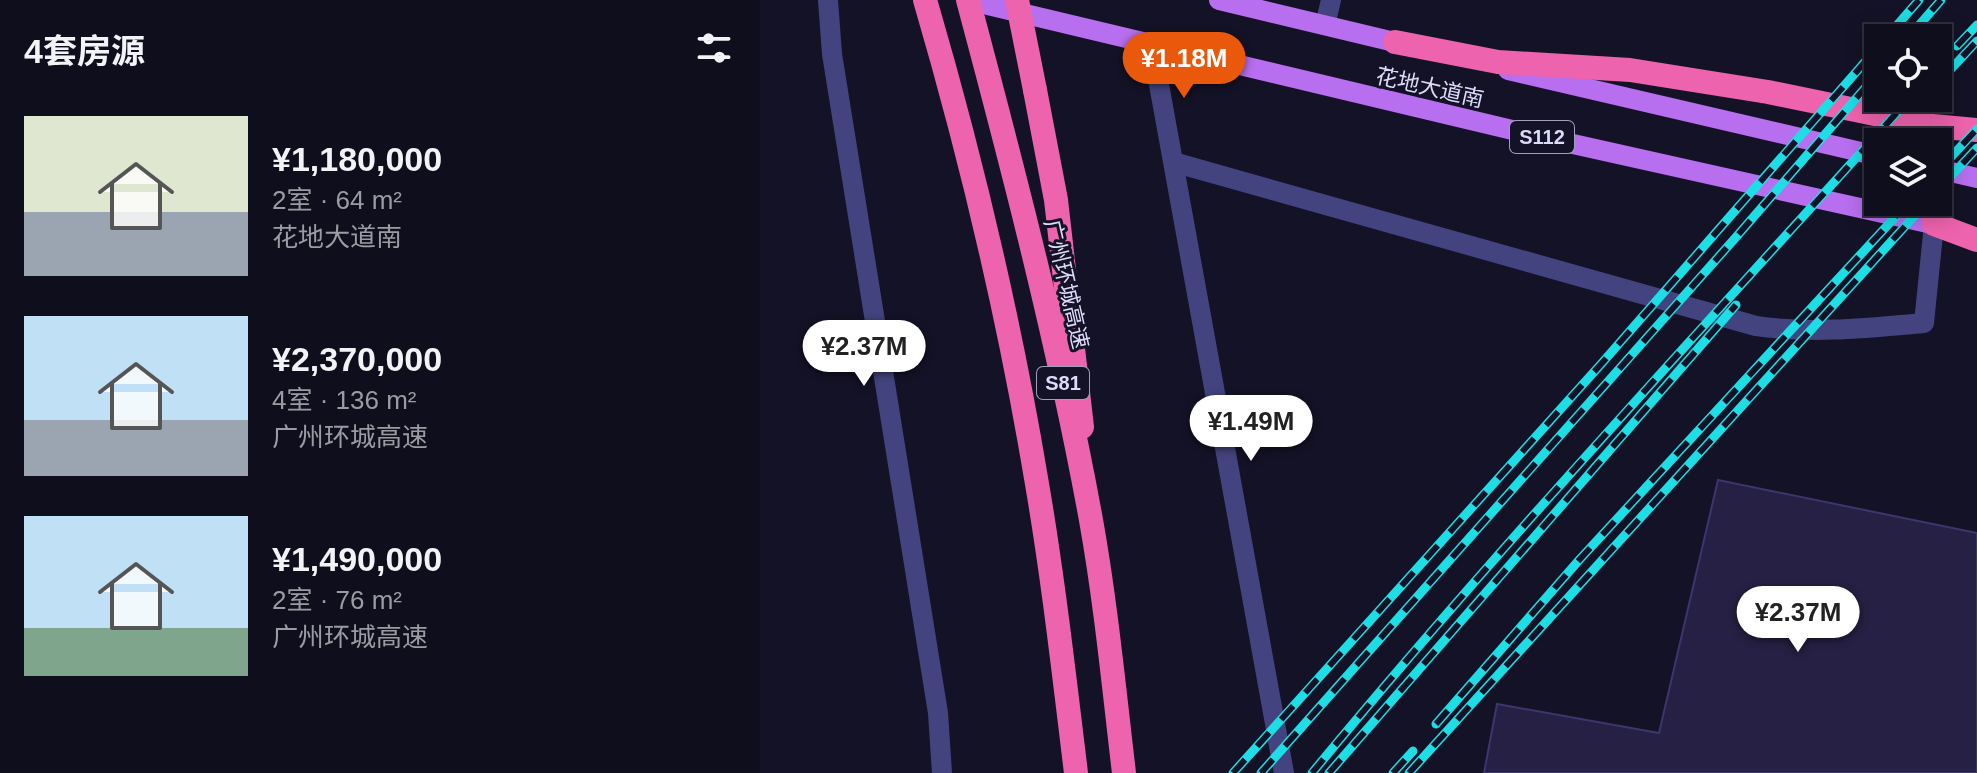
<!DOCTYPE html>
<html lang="zh">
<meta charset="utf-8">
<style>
:root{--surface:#0f0e1c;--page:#181725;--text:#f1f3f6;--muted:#9b9ca3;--line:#2f2e3b;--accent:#ea580c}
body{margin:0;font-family:Helvetica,"Noto Sans SC",sans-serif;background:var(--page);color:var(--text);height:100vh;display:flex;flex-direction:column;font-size:30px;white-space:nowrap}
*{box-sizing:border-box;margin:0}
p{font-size:26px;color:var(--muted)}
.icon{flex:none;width:44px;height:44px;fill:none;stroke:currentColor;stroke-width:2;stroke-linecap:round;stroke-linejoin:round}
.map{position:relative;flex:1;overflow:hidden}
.side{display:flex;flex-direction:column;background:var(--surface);width:760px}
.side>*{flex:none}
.controls{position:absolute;left:1104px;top:24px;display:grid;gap:16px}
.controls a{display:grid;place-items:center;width:88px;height:88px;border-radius:0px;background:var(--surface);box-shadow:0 4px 20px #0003,0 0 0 2px var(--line);font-size:40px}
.price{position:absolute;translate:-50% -68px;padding:0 18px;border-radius:28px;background:#fff;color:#222;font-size:26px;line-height:52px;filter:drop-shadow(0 2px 4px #0008)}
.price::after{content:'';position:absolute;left:50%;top:48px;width:24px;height:18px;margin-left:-12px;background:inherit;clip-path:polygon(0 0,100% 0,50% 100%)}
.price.active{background:var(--accent);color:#fff}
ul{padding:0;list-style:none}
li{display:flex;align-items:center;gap:24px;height:200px;padding:0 24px}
li span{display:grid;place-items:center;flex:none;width:224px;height:160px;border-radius:0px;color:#555}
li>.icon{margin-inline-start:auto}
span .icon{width:96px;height:96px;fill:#fffc;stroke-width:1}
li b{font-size:34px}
h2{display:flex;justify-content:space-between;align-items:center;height:96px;padding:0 24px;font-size:34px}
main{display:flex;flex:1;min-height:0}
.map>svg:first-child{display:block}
.building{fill:#262044;stroke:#3d356e;stroke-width:2}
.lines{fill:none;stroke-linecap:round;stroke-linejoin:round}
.minor{stroke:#43447f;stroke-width:20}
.major{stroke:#b76eef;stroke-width:20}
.highway{stroke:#ed63ad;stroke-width:24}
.rail-casing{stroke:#1ddde5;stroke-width:9}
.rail{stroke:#141226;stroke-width:6;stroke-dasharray:18;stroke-linecap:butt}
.highway-bridge{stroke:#ed63ad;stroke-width:24}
.labels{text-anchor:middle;stroke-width:6;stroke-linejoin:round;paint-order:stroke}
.shield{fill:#141226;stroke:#a19fbb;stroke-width:2}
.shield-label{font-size:20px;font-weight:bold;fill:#dddbfb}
.street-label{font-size:22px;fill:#dddbfb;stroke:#141226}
</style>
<main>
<section class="side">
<h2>4套房源<svg class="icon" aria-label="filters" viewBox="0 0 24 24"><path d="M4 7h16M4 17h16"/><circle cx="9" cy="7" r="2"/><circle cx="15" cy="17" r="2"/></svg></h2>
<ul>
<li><span style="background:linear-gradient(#dfe7d0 60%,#9aa5b1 0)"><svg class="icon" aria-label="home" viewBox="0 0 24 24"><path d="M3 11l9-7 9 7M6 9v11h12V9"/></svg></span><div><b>¥1,180,000</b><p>2室 · 64 m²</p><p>花地大道南</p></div></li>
<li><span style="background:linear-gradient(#bfe0f5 65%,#9aa5b1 0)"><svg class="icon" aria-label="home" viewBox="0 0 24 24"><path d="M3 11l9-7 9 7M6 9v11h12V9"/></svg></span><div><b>¥2,370,000</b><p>4室 · 136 m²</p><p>广州环城高速</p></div></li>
<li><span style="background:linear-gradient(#bfe0f5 70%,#7fa58c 0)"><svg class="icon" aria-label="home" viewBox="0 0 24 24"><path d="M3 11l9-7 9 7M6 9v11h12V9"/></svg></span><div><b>¥1,490,000</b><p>2室 · 76 m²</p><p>广州环城高速</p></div></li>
</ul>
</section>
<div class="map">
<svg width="1217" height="773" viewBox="0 0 1217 773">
<rect width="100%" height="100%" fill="#141226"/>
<!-- building -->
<path class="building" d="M 958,480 L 1217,533 L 1217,773 L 724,773 L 737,704 L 899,733 Z"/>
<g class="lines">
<!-- minor -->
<path class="minor" d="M 68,0 L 72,54 L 178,713 L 182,773
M 565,25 L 571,0
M 392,46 L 524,773
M 413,162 L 996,326 C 1052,334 1107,328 1164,323 L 1174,224"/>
<!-- major -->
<path class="major" d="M 207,0 L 786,138 L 1190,228
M 459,0 L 647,45
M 748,70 L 1118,156
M 1178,169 L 1217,178"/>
<!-- highway -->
<path class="highway" d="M 165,0 C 211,157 249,317 276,478 C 293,576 304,675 316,773
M 635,42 L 738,62 L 870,70 L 1008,92 L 1173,126 L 1217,130
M 275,90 L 296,200 L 322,427
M 1174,224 L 1217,240"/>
<defs>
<path id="rail" d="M 1126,38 L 1159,0
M 1148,38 L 1181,0
M 1197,46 L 1217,25
M 1178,83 L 1217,41
M 1178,171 L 1217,129
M 1178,190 L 1217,148
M 676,724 L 820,559 L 1149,202
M 473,773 L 842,363 L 1118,47
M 501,773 L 977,236 L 1118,73
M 552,773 C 743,541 949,322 1150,98
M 569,773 L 976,305
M 633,773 L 653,751
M 649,773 L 1167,202"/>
</defs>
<!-- rail casing -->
<use href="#rail" class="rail-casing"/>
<!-- rail -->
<use href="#rail" class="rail"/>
<!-- highway-bridge -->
<path class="highway-bridge" d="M 208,0 C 254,172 299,345 331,520 C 346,604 354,689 364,773
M 257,0 L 275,90"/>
</g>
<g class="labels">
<!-- shield labels -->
<g class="shield">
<rect x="750" y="121" width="64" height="32" rx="6"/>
<rect x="277" y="367" width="52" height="32" rx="6"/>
</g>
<g class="shield-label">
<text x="782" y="144">S112</text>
<text x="303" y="390">S81</text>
</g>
<!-- street labels -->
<g class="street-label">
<text transform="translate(670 87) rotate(13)" y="8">花地大道南</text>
<text transform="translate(307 284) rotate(77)" y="8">广州环城高速</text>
</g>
</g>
</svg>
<div class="controls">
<a><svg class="icon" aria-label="locate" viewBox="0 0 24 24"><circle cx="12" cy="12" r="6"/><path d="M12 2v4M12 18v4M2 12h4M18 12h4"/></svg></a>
<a><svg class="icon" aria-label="layers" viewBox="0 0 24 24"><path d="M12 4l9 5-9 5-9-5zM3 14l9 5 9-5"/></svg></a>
</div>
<b class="price active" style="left:424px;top:100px">¥1.18M</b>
<b class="price" style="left:104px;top:388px">¥2.37M</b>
<b class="price" style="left:491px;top:463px">¥1.49M</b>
<b class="price" style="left:1038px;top:654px">¥2.37M</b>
</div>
</main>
